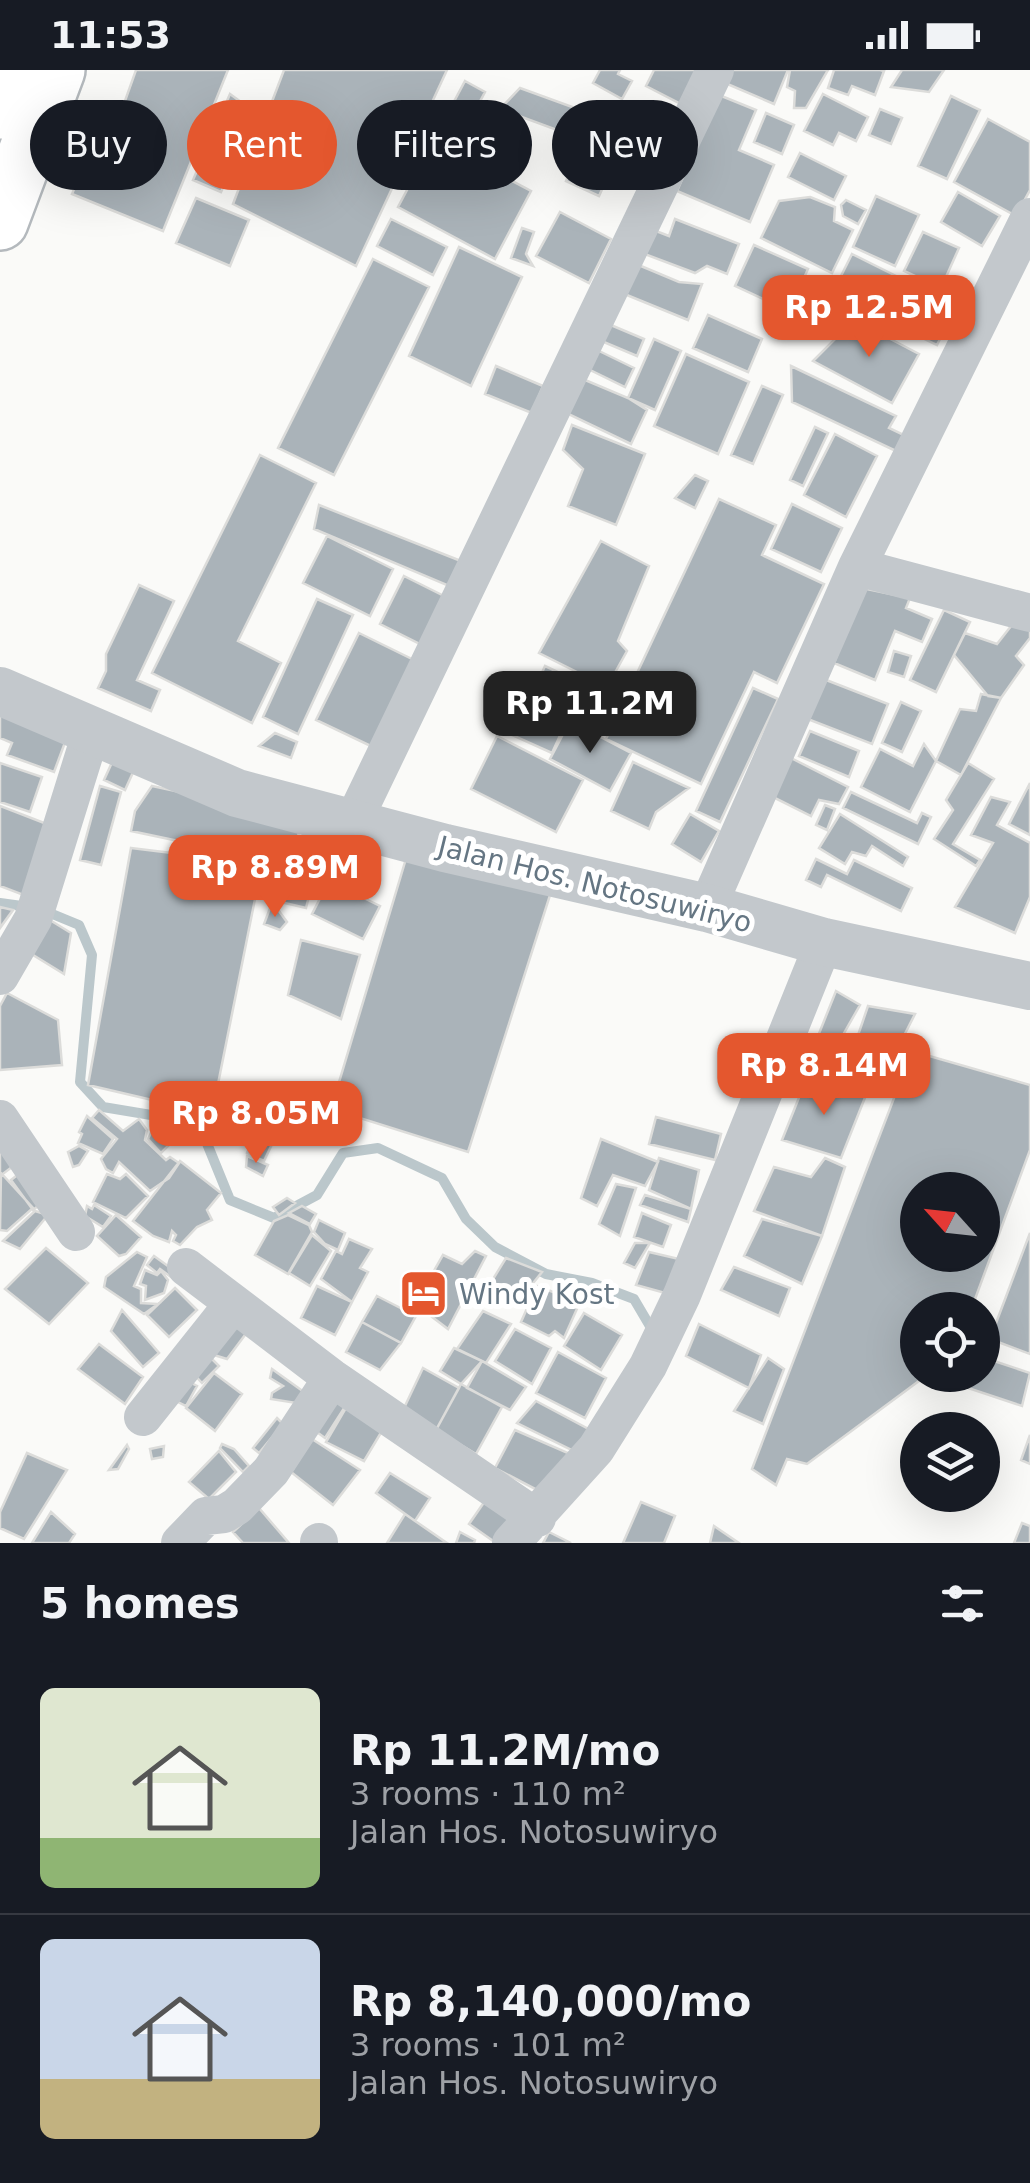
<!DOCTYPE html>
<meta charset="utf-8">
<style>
:root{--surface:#171b24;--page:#20242c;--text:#f1f3f6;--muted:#9ea1a6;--line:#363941;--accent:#e4572e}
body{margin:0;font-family:"DejaVu Sans",sans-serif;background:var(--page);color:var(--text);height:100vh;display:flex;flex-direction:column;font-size:38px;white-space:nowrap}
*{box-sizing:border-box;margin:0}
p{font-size:32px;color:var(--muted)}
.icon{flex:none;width:55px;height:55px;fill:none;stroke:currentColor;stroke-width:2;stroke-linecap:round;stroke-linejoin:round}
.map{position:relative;height:1473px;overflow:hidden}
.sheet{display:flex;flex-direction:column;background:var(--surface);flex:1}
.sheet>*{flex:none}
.banner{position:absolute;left:30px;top:30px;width:970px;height:90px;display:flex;gap:20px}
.needle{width:65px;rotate:297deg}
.controls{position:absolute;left:900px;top:1102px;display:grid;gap:20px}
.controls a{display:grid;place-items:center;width:100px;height:100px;border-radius:50%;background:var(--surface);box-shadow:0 10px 40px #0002;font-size:50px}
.price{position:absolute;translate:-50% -85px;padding:0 22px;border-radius:20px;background:var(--accent);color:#fff;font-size:32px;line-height:65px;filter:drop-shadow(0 2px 5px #0008)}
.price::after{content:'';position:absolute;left:50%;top:60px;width:30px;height:22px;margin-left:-15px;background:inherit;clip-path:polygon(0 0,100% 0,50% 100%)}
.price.on{background:#222;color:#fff}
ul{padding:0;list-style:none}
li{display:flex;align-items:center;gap:30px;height:250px;padding:0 40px}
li+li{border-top:2px solid var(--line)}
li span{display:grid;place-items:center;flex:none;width:280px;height:200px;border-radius:15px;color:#555}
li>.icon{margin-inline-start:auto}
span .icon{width:120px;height:120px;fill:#fffc;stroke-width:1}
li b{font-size:42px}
h2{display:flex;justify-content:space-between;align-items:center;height:120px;padding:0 40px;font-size:42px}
.chip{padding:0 35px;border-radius:45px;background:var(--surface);box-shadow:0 10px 40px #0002;font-size:35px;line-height:90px}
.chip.on{background:var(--accent);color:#fff}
.status{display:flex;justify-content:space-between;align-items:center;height:70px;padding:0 50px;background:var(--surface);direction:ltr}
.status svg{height:28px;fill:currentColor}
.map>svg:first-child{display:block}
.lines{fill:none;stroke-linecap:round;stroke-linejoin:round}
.stream{stroke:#bbc7cb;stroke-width:10}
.building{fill:#aab3b9;stroke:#dcdcda;stroke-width:2.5;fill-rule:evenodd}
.trunk-casing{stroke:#b4b9bd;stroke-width:60}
.minor{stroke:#c3c8cc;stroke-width:38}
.tertiary{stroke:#c3c8cc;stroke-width:48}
.trunk{stroke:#fff;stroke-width:55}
.labels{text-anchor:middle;stroke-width:10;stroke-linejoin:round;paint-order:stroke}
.street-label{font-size:28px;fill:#657683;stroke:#fff}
.poi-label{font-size:28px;fill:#657683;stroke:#fff;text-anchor:start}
</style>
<div class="status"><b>11:53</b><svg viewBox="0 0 49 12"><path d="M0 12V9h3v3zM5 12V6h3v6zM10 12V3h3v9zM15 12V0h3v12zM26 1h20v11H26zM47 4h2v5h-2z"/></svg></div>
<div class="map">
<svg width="1030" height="1473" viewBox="0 0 1030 1473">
<rect width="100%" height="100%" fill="#fafaf8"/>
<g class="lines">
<!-- stream -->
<path class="stream" d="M 0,833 L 29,837
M 45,841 L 79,855 L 92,885 L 80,1012 L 103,1037 L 169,1048 L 206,1071 L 230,1130 L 274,1148 L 317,1125 L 343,1083 L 378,1078 L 442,1108 L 466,1149 L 495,1177 L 546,1204 L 592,1213 L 634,1229 L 654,1263"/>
</g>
<!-- building -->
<path class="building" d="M 136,0 L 228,0 L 163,161 L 72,124 L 92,76 L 109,76 Z
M 284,0 L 447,0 L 356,196 L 233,134 Z
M 600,0 L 620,0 L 618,4 L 632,11 L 622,29 L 593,13 Z
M 654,0 L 698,0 L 681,34 L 646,16 Z
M 722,0 L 788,0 L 774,34 L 718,10 Z
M 790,0 L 828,0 L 806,38 L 794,38 L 795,21 L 787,17 Z
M 834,0 L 880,0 L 884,1 L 875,25 L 852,16 L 848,25 L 828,18 Z
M 902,0 L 944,0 L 929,22 L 891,17 Z
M 465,11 L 485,22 L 454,80 L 531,121 L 495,189 L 398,137 Z
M 520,18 L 575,38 L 565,63 L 500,39 Z
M 230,24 L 256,43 L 221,122 L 193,110 Z
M 823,24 L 868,47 L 856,71 L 839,63 L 833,75 L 804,61 Z
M 719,25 L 756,40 L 739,80 L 774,95 L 750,152 L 677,121 Z
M 951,26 L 980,40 L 947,109 L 918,96 Z
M 880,39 L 902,48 L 891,74 L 869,65 Z
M 766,43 L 794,55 L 782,84 L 754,72 Z
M 988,49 L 1030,72 L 1030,120 L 1016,146 L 954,112 Z
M 580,78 L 614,93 L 599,126 L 566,111 Z
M 800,83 L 846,106 L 834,130 L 788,107 Z
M 958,122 L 1000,146 L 982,176 L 941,152 Z
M 876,126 L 919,145 L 895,196 L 853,177 Z
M 810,127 L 835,137 L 834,151 L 853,160 L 832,203 L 761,168 L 779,131 Z
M 196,128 L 249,150 L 230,196 L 176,173 Z
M 846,130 L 866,140 L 858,154 L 843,146 L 841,135 Z
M 560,142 L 611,169 L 589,213 L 536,186 Z
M 391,149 L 447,177 L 433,205 L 377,176 Z
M 675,149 L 739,174 L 727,204 L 707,196 L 695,203 L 642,183 L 651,159 L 669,166 Z
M 522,158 L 534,162 L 526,184 L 533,196 L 511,188 Z
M 923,162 L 959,178 L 941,218 L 904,201 Z
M 754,175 L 808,199 L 789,241 L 735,216 Z
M 459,177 L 522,207 L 471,316 L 409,286 Z
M 852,184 L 956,236 L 937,275 L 832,224 Z
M 373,189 L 429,217 L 334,405 L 278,378 Z
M 629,191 L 679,212 L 702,214 L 688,250 L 617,221 Z
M 817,226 L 844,243 L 830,266 L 803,249 Z
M 708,245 L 762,269 L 748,302 L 693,278 Z
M 854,250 L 919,284 L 892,333 L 813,291 Z
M 606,253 L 644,269 L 637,286 L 599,270 Z
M 654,269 L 681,281 L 655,340 L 628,328 Z
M 593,278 L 634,298 L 625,317 L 584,297 Z
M 686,284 L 749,312 L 718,384 L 654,356 Z
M 496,296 L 543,316 L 532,343 L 485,324 Z
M 791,296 L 896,346 L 889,358 L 904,365 L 896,381 L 792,332 Z
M 578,307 L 628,328 L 647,340 L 631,374 L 562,341 Z
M 762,316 L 783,325 L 753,394 L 731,385 Z
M 572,355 L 645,384 L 616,455 L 568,436 L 583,399 L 563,380 Z
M 815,357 L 828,363 L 803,416 L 790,410 Z
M 835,364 L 877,386 L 846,447 L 804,425 Z
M 260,385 L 316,413 L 238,571 L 281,593 L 252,653 L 152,603 Z
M 695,405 L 708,411 L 695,438 L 675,428 Z
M 719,429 L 776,455 L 762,485 L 824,514 L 777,613 L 754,602 L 701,714 L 606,669 Z
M 792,434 L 842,458 L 821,502 L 771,479 Z
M 319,435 L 461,491 L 449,516 L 314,459 Z
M 327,466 L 393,499 L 370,546 L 303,513 Z
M 601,471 L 649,496 L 618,571 L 627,581 L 607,617 L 539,583 Z
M 404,506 L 444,526 L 420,574 L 380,554 Z
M 139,515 L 174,531 L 137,610 L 160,620 L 151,641 L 98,618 L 106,601 L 106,584 Z
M 862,518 L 910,528 L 906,538 L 932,549 L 922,572 L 895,561 L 875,610 L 834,593 Z
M 317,529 L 353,545 L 298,664 L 263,647 Z
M 944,540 L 970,552 L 936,622 L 910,610 Z
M 1015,551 L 1030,557 L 1030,568 L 1016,586 L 1024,595 L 1001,628 L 988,626 L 954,585 L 965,563 L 997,574 Z
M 359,563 L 418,592 L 375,678 L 316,650 Z
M 894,581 L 911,586 L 904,607 L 888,602 Z
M 545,596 L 564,605 L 560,627 L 536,616 Z
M 821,608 L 888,634 L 872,674 L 805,648 Z
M 520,613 L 573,637 L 552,683 L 499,659 Z
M 753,618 L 778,629 L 720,752 L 696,741 Z
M 981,624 L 1001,628 L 961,705 L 936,691 L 960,639 L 976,641 Z
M 0,632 L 70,659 L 54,702 L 7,685 L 12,673 L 0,668 Z
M 901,632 L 921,641 L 902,682 L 882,673 Z
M 570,651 L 631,683 L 610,721 L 550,689 Z
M 810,661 L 859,681 L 849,707 L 799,686 Z
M 275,663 L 297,672 L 291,688 L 259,676 Z
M 497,666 L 583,710 L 556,762 L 471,719 Z
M 924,674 L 936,691 L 910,742 L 861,717 L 880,679 L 913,696 Z
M 114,688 L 135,698 L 125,720 L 104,710 Z
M 791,688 L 848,717 L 839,734 L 819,730 L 811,746 L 759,720 Z
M 633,692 L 689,718 L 656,742 L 649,759 L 611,741 Z
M 0,693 L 42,707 L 30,742 L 0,732 Z
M 968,693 L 994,709 L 953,774 L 980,790 L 976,796 L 934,769 L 953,740 L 946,730 Z
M 1030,713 L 1030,765 L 1009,754 Z
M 100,716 L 121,722 L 101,795 L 80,790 Z
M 152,716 L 302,748 L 292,795 L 131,761 L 135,741 Z
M 851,722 L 917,753 L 922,743 L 931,747 L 918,774 L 843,738 Z
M 991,727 L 1010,732 L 997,755 L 1030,773 L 1030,827 L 1015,863 L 955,837 L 993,773 L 971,765 Z
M 825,735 L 835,739 L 827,760 L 816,755 Z
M 0,736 L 52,756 L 26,826 L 0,816 Z
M 690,744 L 719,761 L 701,792 L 672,774 Z
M 840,744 L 908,787 L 903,796 L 872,776 L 866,786 L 852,782 L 845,794 L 819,778 Z
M 131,778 L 262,794 L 212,1044 L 88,1015 Z
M 304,779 L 320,783 L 306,838 L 268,829 L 273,805 L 297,810 Z
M 408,782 L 552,819 L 468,1082 L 331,1039 Z
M 816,789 L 847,804 L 854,790 L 912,818 L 901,841 L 827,805 L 821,817 L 806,810 Z
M 329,811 L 380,836 L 363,869 L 312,844 Z
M 0,837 L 13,840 L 0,858 Z
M 270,838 L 279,841 L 287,852 L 280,860 L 264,854 Z
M 45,847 L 71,863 L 64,904 L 25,880 Z
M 301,870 L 360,885 L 341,949 L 288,925 Z
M 836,921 L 860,935 L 839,972 L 850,978 L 843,1006 L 808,991 Z
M 7,923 L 58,950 L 62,995 L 0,1000 L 0,936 Z
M 868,936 L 915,944 L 880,1013 L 851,1003 L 862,979 L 855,974 Z
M 912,981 L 1030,1015 L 1030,1080 L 971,1240 L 918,1240 L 918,1305 L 927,1305 L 807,1394 L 787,1389 L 776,1415 L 752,1399 ZM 918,1120 L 982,1120 L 982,1185 L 918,1185 Z
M 806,1010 L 866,1025 L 841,1088 L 782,1070 Z
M 99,1040 L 123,1061 L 139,1049 L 147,1060 L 145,1070 L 166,1090 L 170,1087 L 179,1093 L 169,1108 L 150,1121 L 119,1092 L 113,1103 L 106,1099 L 101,1089 L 117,1069 L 92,1048 Z
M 87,1046 L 113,1069 L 103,1084 L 78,1073 L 82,1064 L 79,1062 Z
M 656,1047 L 721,1064 L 715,1090 L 649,1074 Z
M 154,1057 L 175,1069 L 161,1083 L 148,1069 Z
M 256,1063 L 273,1072 L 264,1091 L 247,1083 Z
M 601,1069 L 658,1092 L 645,1116 L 613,1105 L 597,1136 L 581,1128 Z
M 0,1072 L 16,1094 L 0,1106 Z
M 79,1076 L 88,1081 L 79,1095 L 73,1097 L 68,1082 Z
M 247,1086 L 268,1095 L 263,1106 L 246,1097 Z
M 659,1088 L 699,1100 L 691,1139 L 649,1120 Z
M 825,1088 L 845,1097 L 822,1166 L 754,1141 L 774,1097 L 811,1107 Z
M 180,1091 L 221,1123 L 207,1140 L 212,1150 L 197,1157 L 180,1175 L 173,1171 L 176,1165 L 172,1161 L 169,1172 L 153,1166 L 133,1151 Z
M 25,1099 L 47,1129 L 33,1140 L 11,1110 Z
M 1,1103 L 33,1138 L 7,1161 L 0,1160 Z
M 107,1104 L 120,1109 L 126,1104 L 148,1126 L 126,1148 L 93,1132 Z
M 616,1114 L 636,1118 L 620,1166 L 599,1154 Z
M 645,1125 L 691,1139 L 688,1152 L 640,1135 Z
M 287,1128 L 295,1133 L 279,1145 L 273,1137 Z
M 94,1135 L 111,1146 L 103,1157 L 85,1146 L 87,1136 L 92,1139 Z
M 302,1136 L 316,1144 L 310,1154 L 289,1143 Z
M 35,1141 L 48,1145 L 20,1179 L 3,1171 Z
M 642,1143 L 671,1155 L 663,1177 L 634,1167 Z
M 116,1145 L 141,1167 L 126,1184 L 119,1186 L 97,1166 Z
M 288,1145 L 309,1155 L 312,1162 L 288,1204 L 255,1185 L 274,1151 Z
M 762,1149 L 822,1166 L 802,1214 L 744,1186 Z
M 319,1150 L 345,1163 L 338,1180 L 325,1174 L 314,1162 Z
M 1030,1163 L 1030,1284 L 990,1269 Z
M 312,1165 L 331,1181 L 310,1216 L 289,1203 Z
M 349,1169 L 372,1179 L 360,1198 L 368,1202 L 352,1232 L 321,1209 L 336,1181 L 342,1184 Z
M 635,1173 L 650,1173 L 635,1198 L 624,1193 Z
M 46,1178 L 88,1213 L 49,1254 L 5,1219 Z
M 475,1181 L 486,1186 L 448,1259 L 415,1234 L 443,1185 L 462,1194 Z
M 137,1182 L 147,1187 L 134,1216 L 141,1219 L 141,1233 L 158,1234 L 144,1244 L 104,1217 L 106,1207 Z
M 649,1182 L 692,1192 L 676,1226 L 636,1215 Z
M 154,1186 L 193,1214 L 189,1220 L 160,1199 L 157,1203 L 147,1195 Z
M 506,1188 L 542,1202 L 521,1228 L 490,1214 Z
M 734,1197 L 790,1218 L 779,1246 L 721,1220 Z
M 145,1200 L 157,1205 L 161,1201 L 168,1210 L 164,1223 L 145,1230 L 146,1216 L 140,1214 Z
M 317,1216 L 352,1232 L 335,1265 L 301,1248 Z
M 537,1216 L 580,1232 L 564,1268 L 555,1261 L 549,1266 L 521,1252 Z
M 175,1218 L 197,1240 L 169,1267 L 147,1245 Z
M 377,1226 L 416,1246 L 401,1273 L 362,1252 Z
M 234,1237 L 254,1253 L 227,1289 L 201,1281 Z
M 122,1240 L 159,1283 L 143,1297 L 111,1261 Z
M 483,1241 L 511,1254 L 486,1293 L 457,1279 Z
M 584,1243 L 622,1265 L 601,1300 L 564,1276 Z
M 362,1252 L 401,1273 L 380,1300 L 346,1282 Z
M 699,1254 L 761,1285 L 749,1318 L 686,1286 Z
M 515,1259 L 551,1278 L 532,1314 L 495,1291 Z
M 99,1274 L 143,1307 L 125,1334 L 78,1299 Z
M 454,1278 L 482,1291 L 461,1314 L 440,1301 Z
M 558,1282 L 606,1308 L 585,1348 L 536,1323 Z
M 208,1285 L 219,1296 L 202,1313 L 191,1301 Z
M 982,1287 L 1030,1303 L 1022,1336 L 965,1317 L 969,1305 L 982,1305 Z
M 768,1288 L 784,1299 L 763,1354 L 734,1341 Z
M 482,1291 L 526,1317 L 510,1340 L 467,1318 Z
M 423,1298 L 459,1318 L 436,1360 L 404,1338 Z
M 272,1299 L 304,1322 L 296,1333 L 271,1329 L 272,1323 L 283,1316 L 270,1308 Z
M 214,1303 L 242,1324 L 215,1361 L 186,1338 Z
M 186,1310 L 197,1316 L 186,1336 L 176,1331 Z
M 461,1314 L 502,1337 L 476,1384 L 436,1360 Z
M 339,1323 L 350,1329 L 325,1368 L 314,1360 Z
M 536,1331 L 596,1363 L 584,1386 L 517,1353 Z
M 347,1336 L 385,1356 L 364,1391 L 326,1372 Z
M 277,1348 L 283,1354 L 259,1383 L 253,1378 Z
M 515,1360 L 568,1383 L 547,1425 L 495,1398 Z
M 1030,1365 L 1030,1394 L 1021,1390 Z
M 312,1369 L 360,1400 L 333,1435 L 291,1402 Z
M 222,1374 L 234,1379 L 249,1396 L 243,1402 L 220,1378 Z
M 127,1375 L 129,1379 L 118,1399 L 109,1400 Z
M 164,1376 L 163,1387 L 152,1389 L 150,1379 Z
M 219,1381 L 236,1402 L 209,1429 L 189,1412 Z
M 27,1383 L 67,1400 L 24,1469 L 0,1458 L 0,1442 Z
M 390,1403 L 430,1428 L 415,1451 L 376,1423 Z
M 487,1428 L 518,1450 L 496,1473 L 469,1454 Z
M 641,1432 L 675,1446 L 664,1473 L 623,1473 Z
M 259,1438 L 289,1473 L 243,1473 L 233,1462 Z
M 51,1442 L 75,1464 L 69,1473 L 32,1473 Z
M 405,1444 L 447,1473 L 387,1473 Z
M 1022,1453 L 1030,1456 L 1030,1473 L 1014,1473 Z
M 714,1456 L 739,1473 L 710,1473 Z
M 460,1462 L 475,1470 L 474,1473 L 456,1473 Z
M 549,1462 L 571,1473 L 543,1473 Z"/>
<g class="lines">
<defs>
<path id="trunk" d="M 0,41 L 15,0
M 0,152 L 57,0"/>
</defs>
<!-- trunk casing -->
<use href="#trunk" class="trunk-casing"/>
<!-- minor -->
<path class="minor" d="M 857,497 L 1030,543
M 352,754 L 715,0
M 707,838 L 857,497 L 1030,147
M 0,906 L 33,849 L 91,663
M 0,1049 L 76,1162
M 186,1197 L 332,1308 L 537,1448
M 143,1347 L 233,1234
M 319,1472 L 319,1473
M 180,1473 L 206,1446 L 224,1444 L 237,1436 L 271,1401 L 332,1308
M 511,1473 L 596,1379 L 648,1296 L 682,1225 L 824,872"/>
<!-- tertiary -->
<path class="tertiary" d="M 0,621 L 237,723 L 445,778 L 707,838 L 824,872 L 1030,916"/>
<!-- trunk -->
<use href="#trunk" class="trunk"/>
</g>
<!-- icons -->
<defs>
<symbol id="hotel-square" viewBox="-11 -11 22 22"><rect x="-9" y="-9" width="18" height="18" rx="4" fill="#e4572e" stroke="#fff"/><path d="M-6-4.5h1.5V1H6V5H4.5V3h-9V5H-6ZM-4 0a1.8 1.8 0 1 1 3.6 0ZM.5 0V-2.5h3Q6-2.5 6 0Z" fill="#fff"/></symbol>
</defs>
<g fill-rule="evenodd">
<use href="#hotel-square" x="396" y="1196" width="55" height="55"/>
</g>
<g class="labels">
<!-- street labels -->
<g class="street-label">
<text transform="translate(595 814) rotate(14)" y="10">Jalan Hos. Notosuwiryo</text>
</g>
<!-- poi labels -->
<g class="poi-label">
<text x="459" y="1234">Windy Kost</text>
</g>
</g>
</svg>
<div class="controls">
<a><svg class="needle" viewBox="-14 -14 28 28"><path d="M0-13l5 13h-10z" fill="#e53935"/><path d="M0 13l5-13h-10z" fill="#9ea1a6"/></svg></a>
<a><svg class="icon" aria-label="locate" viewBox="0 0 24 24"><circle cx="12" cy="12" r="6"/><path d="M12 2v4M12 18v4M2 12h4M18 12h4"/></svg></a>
<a><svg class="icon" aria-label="layers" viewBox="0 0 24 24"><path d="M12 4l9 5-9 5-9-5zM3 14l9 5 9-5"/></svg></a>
</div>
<b class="price" style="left:869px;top:290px">Rp 12.5M</b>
<b class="price on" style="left:590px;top:686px">Rp 11.2M</b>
<b class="price" style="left:275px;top:850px">Rp 8.89M</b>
<b class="price" style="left:824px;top:1048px">Rp 8.14M</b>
<b class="price" style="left:256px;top:1096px">Rp 8.05M</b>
<div class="banner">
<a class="chip">Buy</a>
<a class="chip on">Rent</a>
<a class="chip">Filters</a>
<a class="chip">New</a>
</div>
</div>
<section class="sheet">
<h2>5 homes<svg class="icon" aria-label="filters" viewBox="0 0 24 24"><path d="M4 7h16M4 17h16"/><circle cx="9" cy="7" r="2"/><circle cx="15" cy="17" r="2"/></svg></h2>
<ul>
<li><span style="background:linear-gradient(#dfe7d0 75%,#8fb573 0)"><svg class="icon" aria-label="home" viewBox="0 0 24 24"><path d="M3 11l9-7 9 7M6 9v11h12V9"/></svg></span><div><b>Rp 11.2M/mo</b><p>3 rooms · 110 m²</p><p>Jalan Hos. Notosuwiryo</p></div></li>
<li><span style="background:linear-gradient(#c9d6e8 70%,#c2b280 0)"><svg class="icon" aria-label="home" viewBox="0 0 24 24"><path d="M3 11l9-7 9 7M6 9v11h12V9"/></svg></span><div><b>Rp 8,140,000/mo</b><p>3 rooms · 101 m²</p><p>Jalan Hos. Notosuwiryo</p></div></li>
</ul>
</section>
